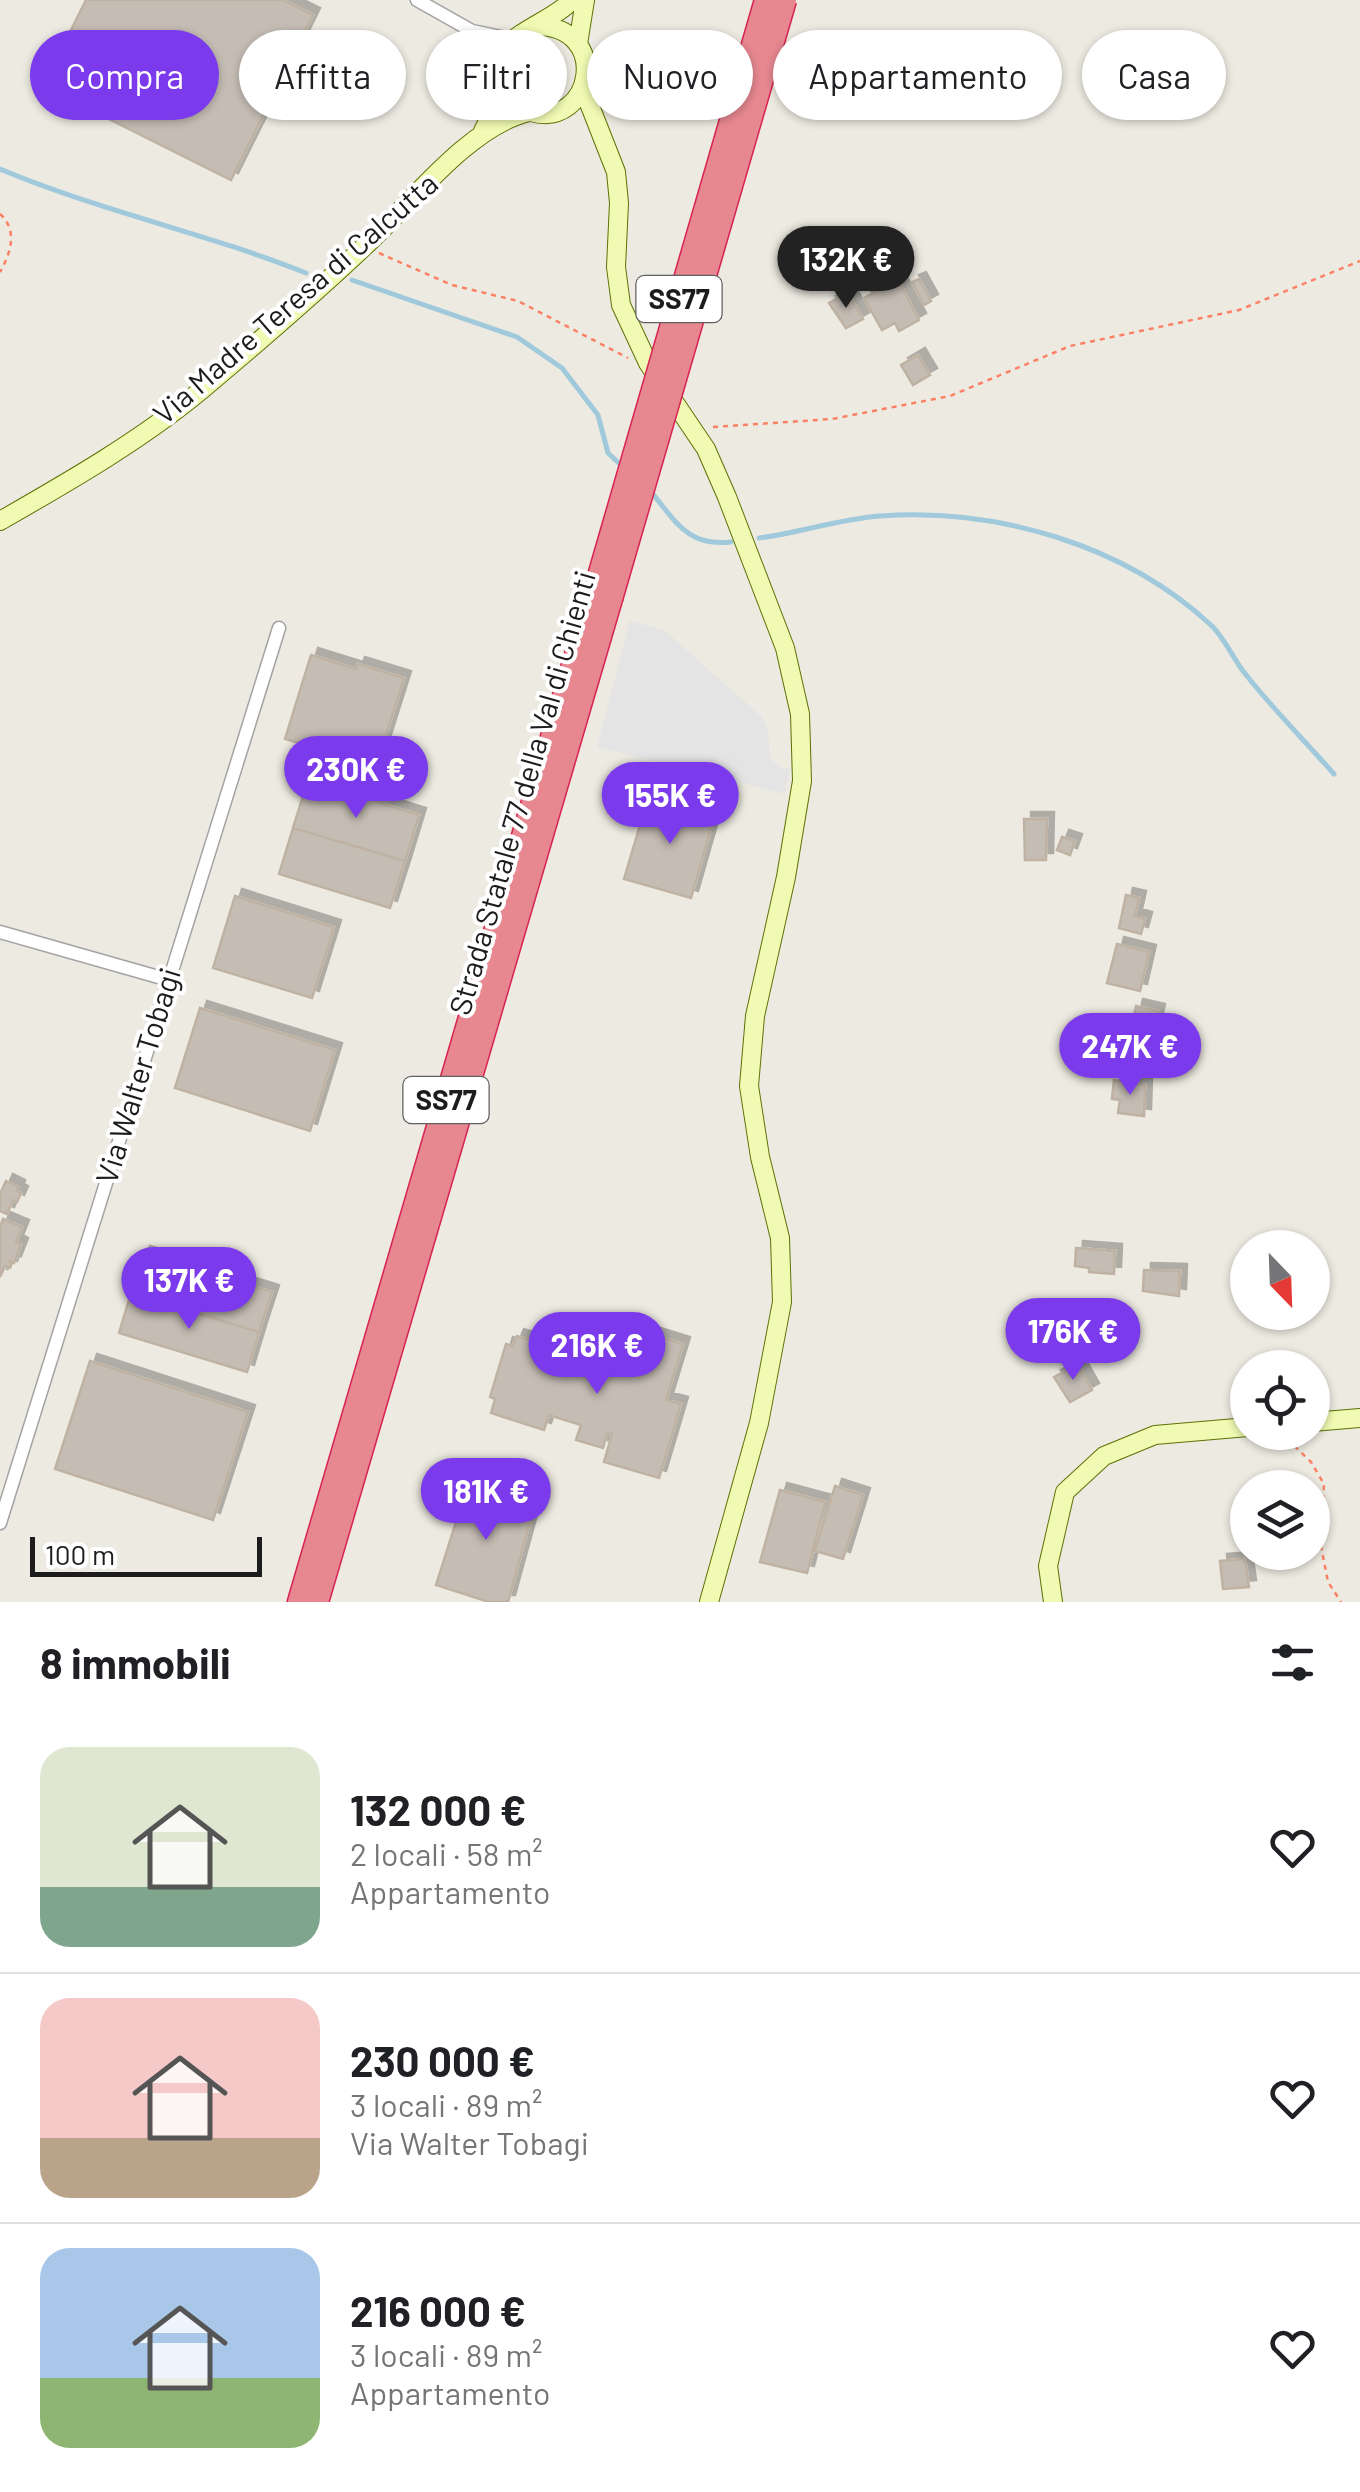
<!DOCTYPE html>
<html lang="it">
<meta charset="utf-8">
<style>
:root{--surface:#fff;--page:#f6f6f6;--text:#202124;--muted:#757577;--line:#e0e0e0;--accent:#7c3aed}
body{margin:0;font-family:Barlow,sans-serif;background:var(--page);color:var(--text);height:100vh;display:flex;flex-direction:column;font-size:38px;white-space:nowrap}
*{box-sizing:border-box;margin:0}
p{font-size:32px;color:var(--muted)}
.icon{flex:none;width:55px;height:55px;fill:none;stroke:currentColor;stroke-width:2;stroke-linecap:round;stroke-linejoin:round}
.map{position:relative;height:1602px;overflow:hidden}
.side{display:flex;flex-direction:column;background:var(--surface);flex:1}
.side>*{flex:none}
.hud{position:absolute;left:30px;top:30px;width:1300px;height:90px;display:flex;gap:20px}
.needle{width:65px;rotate:157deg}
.buttons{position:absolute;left:1230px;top:1230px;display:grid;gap:20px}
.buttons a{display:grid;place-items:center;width:100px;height:100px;border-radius:50%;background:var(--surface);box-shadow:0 2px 8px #0004;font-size:50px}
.scale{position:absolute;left:30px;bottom:25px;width:232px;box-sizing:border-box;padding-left:10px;border:5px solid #1c1c1c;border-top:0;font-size:28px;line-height:35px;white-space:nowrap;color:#1c1c1c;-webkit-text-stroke:8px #fff;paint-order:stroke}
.price{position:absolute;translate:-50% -85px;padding:0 22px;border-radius:35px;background:var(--accent);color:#fff;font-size:32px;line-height:65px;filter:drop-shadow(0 2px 5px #0008)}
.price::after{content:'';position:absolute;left:50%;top:60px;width:30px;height:22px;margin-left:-15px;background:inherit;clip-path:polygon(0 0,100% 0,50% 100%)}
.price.active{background:#222;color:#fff}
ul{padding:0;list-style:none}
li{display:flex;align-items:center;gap:30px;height:250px;padding:0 40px}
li+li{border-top:2px solid var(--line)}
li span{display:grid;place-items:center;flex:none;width:280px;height:200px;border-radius:30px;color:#555}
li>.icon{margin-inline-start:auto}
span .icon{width:120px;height:120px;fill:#fffc;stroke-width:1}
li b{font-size:42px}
h2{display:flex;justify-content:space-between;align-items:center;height:120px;padding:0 40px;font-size:42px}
.tag{padding:0 35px;border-radius:45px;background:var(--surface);box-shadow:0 2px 8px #0004;font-size:35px;line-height:90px}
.tag.active{background:var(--accent);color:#fff}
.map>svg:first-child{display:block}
.parking{fill:#e4e4e4}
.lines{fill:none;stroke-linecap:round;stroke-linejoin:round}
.stream{stroke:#a0c9dc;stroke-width:5}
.building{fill:#c5bdb4;stroke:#bfb2a3;stroke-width:2.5;filter:url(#shadow)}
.street-casing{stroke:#a3a3a3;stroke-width:15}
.secondary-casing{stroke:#5c7204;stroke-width:20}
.highway-casing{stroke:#d82251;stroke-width:25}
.path{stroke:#fb8064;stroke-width:2.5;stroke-dasharray:5 5;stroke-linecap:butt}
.street{stroke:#fff;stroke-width:12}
.secondary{stroke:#f0fab2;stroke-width:18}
.highway{stroke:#e78790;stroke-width:22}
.highway-bridge-casing{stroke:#d82251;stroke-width:25;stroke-linecap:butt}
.highway-bridge{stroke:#e78790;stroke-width:22}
.labels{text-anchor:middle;stroke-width:8;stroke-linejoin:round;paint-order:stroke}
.shield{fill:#fff;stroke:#606060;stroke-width:2.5}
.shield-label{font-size:28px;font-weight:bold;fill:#1c1c1c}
.street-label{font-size:30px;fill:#1c1c1c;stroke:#fff}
</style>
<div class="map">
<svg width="1360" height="1602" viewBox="0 0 1360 1602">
<defs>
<filter id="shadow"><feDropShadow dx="7" dy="-7" stdDeviation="0" flood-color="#0004"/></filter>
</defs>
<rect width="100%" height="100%" fill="#edeae1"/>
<!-- parking -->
<path class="parking" d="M 630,621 L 664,630 L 762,717 L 768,731 L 770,758 L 781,768 L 790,768 L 785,794 L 597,747 Z"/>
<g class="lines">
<!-- stream -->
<path class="stream" d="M 0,169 C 100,211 206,233 306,273
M 352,280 L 517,337 L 562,368 L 598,415 L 608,453 L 624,468
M 651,492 C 676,521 687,547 731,542
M 759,538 C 799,533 839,519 880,516 C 997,508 1124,544 1212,626 C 1226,640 1234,661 1247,676 C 1274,710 1305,741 1334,774"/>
</g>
<!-- building -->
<path class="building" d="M 86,0 L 283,0 L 313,15 L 231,180 L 43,86 Z
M 919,279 L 931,301 L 924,305 L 912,282 Z
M 898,280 L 919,320 L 899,331 L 895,323 L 882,330 L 864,298 Z
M 848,293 L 863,319 L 846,328 L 829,303 Z
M 918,355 L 930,375 L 913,385 L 901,365 Z
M 311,655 L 356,669 L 358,664 L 404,678 L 376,767 L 285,739 Z
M 308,780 L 419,815 L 405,861 L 293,828 Z
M 649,795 L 715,814 L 691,898 L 624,879 Z
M 1024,819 L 1047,819 L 1046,860 L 1025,860 Z
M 293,828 L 405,861 L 390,908 L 279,874 Z
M 1062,837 L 1075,841 L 1070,855 L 1057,850 Z
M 1126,895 L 1139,898 L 1135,916 L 1145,919 L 1141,934 L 1119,928 Z
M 235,896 L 334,927 L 312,998 L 213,968 Z
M 1117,944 L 1149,952 L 1140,991 L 1107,983 Z
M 1136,1006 L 1158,1011 L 1156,1020 L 1151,1019 L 1147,1044 L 1133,1042 L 1136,1025 L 1132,1024 Z
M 200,1008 L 335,1050 L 310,1131 L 175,1088 Z
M 1114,1080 L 1145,1085 L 1144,1116 L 1118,1113 L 1120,1100 L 1112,1099 Z
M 6,1181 L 18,1187 L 17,1191 L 21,1193 L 17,1202 L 13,1200 L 7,1214 L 0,1211 L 0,1194 Z
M 3,1219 L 22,1227 L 16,1242 L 21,1245 L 14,1263 L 8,1260 L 12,1263 L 10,1268 L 5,1266 L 0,1277 L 0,1227 Z
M 1076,1248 L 1115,1251 L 1114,1274 L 1089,1272 L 1089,1268 L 1075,1266 Z
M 143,1253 L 272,1292 L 259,1332 L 131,1293 Z
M 1144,1270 L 1180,1271 L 1179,1296 L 1143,1291 Z
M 131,1293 L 259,1332 L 247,1372 L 119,1333 Z
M 628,1327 L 683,1344 L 666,1400 L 681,1404 L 659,1478 L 604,1462 L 612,1434 L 607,1433 L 603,1448 L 576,1440 L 581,1425 L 549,1415 L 544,1430 L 491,1413 L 495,1399 L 490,1397 L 506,1344 L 513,1346 L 517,1336 L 565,1351 L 562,1361 L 613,1377 Z
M 90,1361 L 248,1412 L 213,1520 L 55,1469 Z
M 1078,1365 L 1092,1390 L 1070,1402 L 1054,1377 Z
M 465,1480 L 536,1500 L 508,1602 L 489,1602 L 436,1585 L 456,1522 L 451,1521 L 453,1513 L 459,1514 L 465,1496 L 462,1495 Z
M 835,1486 L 863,1495 L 843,1559 L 815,1551 Z
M 780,1490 L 825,1502 L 807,1573 L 760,1562 Z
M 1245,1559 L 1249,1587 L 1223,1589 L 1220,1561 Z"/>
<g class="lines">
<defs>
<path id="street" d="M 417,0 L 472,31
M 498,67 L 472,31 L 511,39
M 0,932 L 169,980
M 0,1523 L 279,628"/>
<path id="secondary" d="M 536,26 C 613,26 592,130 531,112 C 518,109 508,99 502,87 C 479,38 548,27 572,0
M 578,44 L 585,0
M 583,88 L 616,172 L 619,203 L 616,267 L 621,305 L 648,363 L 706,449 L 727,497 L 785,648 L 800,714 L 802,781 L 786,877 L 755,1016 L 749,1086 L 760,1157 L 780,1238 L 782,1302 L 759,1423 L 709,1602
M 483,131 L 503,91
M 0,521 C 68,482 138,442 199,392 C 255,345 312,296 365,246 C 411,203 469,126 529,112
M 1312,1422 L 1360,1418
M 1053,1602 L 1048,1566 L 1065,1492 L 1104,1456 L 1155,1435 L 1248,1427"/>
<path id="highway" d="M 299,1602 L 593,597
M 317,1602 L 611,599"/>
</defs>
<!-- street casing -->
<use href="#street" class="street-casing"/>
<!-- secondary casing -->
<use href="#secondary" class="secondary-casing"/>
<!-- highway casing -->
<use href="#highway" class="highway-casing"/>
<!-- path -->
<path class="path" d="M 0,214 C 18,230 11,253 0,272
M 379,253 L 452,285 L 518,301 L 628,358
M 713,427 L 832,419 L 950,396 L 1070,346 L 1239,310 L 1360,261
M 1280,1432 L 1311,1462 L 1324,1484 L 1321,1546 L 1328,1582 L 1341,1602"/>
<!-- street -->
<use href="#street" class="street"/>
<!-- secondary -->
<use href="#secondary" class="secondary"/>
<!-- highway -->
<use href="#highway" class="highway"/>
<defs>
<path id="highway-bridge" d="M 593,597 L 766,0
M 611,599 L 785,0"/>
</defs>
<!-- highway-bridge casing -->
<use href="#highway-bridge" class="highway-bridge-casing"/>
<!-- highway-bridge -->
<use href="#highway-bridge" class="highway-bridge"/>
</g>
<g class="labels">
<!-- shield labels -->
<g class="shield">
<rect x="636.5" y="276" width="85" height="46" rx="8"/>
<rect x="403.5" y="1077" width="85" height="46" rx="8"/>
</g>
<g class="shield-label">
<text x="679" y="309">SS77</text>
<text x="446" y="1110">SS77</text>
</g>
<!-- street labels -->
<g class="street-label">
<text transform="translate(296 299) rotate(-41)" y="10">Via Madre Teresa di Calcutta</text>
<text transform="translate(523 793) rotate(-74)" y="10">Strada Statale 77 della Val di Chienti</text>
<text transform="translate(139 1076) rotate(-73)" y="10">Via Walter Tobagi</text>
</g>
</g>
</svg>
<div class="buttons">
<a><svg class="needle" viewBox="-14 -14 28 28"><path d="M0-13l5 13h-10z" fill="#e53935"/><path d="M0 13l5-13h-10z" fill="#757577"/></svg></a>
<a><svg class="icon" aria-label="locate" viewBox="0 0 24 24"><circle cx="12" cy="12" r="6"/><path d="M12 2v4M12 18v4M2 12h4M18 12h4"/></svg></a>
<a><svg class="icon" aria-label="layers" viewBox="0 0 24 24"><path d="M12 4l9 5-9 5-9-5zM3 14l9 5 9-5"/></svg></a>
</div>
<div class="scale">100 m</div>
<b class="price active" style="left:846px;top:311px">132K €</b>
<b class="price" style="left:356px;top:821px">230K €</b>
<b class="price" style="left:670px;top:847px">155K €</b>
<b class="price" style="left:1130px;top:1098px">247K €</b>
<b class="price" style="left:189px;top:1332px">137K €</b>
<b class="price" style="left:1073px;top:1383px">176K €</b>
<b class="price" style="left:597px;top:1397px">216K €</b>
<b class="price" style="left:486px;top:1543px">181K €</b>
<div class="hud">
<a class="tag active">Compra</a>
<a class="tag">Affitta</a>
<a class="tag">Filtri</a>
<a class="tag">Nuovo</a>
<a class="tag">Appartamento</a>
<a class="tag">Casa</a>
</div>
</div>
<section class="side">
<h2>8 immobili<svg class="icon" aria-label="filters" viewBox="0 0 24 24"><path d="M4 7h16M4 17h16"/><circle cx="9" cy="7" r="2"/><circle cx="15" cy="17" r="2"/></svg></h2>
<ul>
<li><span style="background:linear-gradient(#dfe7d0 70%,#7fa58c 0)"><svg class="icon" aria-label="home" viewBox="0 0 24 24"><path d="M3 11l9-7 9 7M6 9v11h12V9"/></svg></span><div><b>132 000 €</b><p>2 locali · 58 m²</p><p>Appartamento</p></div><svg class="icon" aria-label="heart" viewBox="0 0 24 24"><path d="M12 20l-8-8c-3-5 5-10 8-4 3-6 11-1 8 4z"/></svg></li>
<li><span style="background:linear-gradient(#f6c9c9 70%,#b9a48a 0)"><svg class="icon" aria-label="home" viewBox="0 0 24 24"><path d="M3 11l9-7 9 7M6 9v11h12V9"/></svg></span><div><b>230 000 €</b><p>3 locali · 89 m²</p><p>Via Walter Tobagi</p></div><svg class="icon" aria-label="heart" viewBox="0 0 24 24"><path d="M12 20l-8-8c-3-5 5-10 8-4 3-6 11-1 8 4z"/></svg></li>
<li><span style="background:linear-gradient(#a9c7e8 65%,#8fb573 0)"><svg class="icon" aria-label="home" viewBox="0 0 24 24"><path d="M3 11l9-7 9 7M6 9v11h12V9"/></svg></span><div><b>216 000 €</b><p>3 locali · 89 m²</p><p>Appartamento</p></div><svg class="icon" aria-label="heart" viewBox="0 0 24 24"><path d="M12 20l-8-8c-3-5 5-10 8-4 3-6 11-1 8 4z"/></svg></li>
</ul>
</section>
